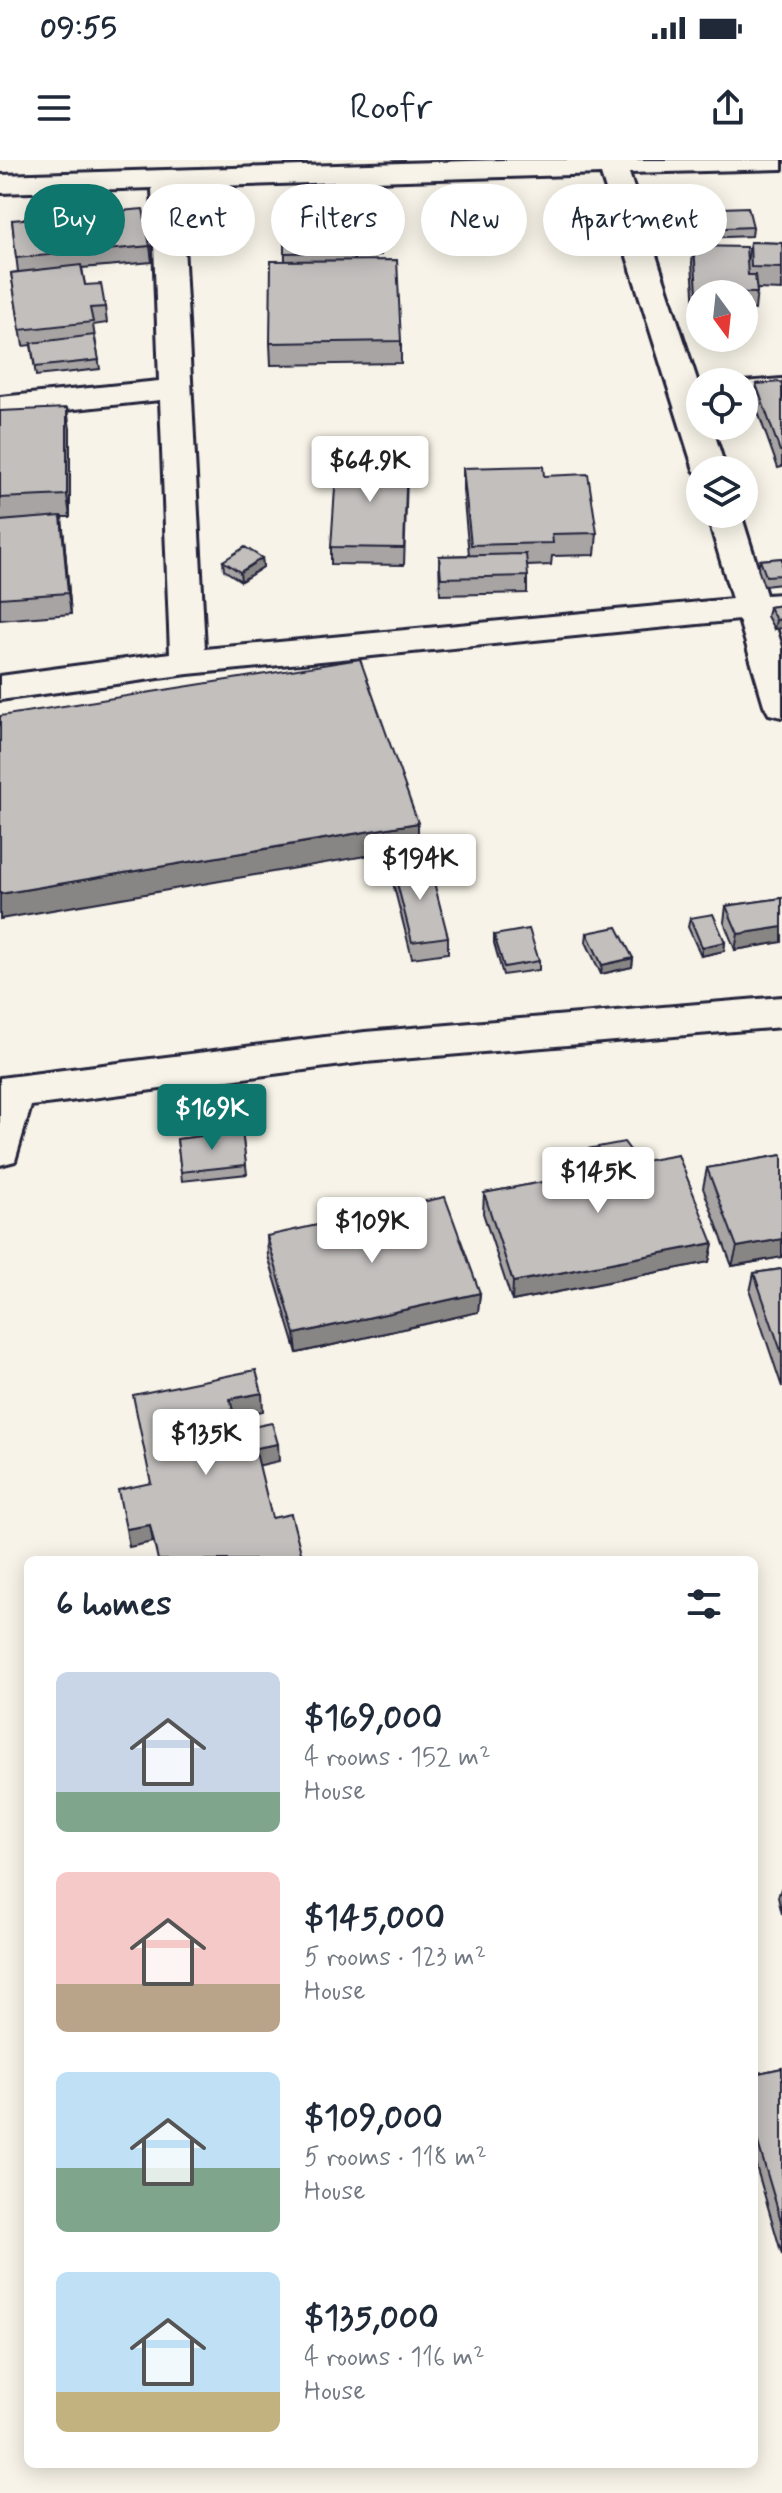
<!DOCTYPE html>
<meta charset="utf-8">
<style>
:root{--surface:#fff;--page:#f6f6f7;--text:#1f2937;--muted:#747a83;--accent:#0f766e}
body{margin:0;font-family:Mynerve,sans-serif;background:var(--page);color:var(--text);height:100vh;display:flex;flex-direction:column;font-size:30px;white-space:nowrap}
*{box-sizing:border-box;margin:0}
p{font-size:26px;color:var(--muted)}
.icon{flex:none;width:44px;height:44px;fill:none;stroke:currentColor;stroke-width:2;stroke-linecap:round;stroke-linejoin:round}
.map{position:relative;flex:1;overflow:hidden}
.details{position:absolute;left:24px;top:1396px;width:734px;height:912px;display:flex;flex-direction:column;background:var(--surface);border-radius:12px;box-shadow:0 4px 20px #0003}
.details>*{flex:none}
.banner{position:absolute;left:24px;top:24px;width:734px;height:72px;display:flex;gap:16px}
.needle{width:52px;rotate:165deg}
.buttons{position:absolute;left:686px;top:120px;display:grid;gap:16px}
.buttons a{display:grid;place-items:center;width:72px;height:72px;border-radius:50%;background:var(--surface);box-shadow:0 4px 20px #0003;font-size:40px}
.price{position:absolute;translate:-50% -68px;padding:0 18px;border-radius:8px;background:#fff;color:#222;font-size:26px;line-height:52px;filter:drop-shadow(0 2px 4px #0008)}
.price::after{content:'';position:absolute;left:50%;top:48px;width:24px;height:18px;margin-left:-12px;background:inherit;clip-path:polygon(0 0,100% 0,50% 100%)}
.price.current{background:var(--accent);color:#fff}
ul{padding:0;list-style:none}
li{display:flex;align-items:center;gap:24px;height:200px;padding:0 32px}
li span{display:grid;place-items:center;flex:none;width:224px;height:160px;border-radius:12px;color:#555}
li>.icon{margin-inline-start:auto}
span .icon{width:96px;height:96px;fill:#fffc;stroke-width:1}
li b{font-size:34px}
h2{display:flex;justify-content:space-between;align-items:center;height:96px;padding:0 32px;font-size:34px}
.pill{padding:0 28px;border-radius:36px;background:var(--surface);box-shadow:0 4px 20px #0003;font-size:28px;line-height:72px}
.pill.current{background:var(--accent);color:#fff}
.status{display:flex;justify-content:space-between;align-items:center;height:56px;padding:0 40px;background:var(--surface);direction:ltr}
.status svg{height:22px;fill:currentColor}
header{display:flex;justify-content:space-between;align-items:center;height:104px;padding:0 32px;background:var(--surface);font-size:36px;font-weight:600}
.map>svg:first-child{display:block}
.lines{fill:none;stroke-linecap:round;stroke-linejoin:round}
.street-casing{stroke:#22223b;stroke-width:6}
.street{fill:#f7f3e8;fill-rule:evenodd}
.wall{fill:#a7a4a3;stroke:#22223b;stroke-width:2}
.shaded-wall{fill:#888684;stroke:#22223b;stroke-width:2}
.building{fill:#c2bfbd;stroke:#22223b;stroke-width:2}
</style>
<div class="status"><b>09:55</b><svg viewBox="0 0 49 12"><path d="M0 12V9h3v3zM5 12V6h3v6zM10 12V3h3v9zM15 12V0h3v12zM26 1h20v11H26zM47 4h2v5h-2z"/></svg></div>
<header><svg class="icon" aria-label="menu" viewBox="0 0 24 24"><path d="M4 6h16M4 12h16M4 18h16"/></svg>Roofr<svg class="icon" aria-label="share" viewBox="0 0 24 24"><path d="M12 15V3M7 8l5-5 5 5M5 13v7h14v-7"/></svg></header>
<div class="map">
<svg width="782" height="2333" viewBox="0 0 782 2333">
<rect width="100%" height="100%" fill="#f7f3e8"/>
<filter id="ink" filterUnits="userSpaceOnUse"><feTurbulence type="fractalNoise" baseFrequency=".0125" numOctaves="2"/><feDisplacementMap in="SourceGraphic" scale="16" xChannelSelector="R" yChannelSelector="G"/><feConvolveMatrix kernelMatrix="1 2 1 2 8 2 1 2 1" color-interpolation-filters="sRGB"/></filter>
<g filter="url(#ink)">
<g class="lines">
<defs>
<path id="street" d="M 502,0 L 782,0 L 782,9 L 629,13 L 700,229 L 700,266 L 712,266 L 726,310 L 700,310 L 700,317 L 694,310 L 601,14 L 181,27 L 205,489 L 732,439 L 707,354 L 741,354 L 766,435 L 782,434 L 782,456 L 773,457 L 782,487 L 782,557 L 769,554 L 764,545 L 739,460 L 188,514 L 0,540 L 0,516 L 170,493 L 160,240 L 0,257 L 0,237 L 159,221 L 152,28 L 0,33 L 0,15 Z
M 782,219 L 782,237 L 744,240 L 742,222 Z
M 782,837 L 782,867 L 365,902 L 31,946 L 15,1001 L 0,1005 L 0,918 L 365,872 Z"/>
</defs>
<!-- street casing -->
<use href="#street" class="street-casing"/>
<!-- street -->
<use href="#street" class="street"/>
</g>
<!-- wall -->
<path class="wall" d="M 284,41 L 381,79 L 381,95 L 354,96 L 354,100 L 401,181 L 401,203 L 271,205 L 270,183 L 285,101 Z
M 695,49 L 753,67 L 752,76 L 699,78 L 694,58 Z
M 12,60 L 150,86 L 152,102 L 82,108 L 85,125 L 105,147 L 107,163 L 93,165 L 100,209 L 36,216 L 31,185 L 23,186 L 11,113 L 18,112 Z
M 750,82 L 782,83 L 782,130 L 757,129 L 755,150 L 744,149 L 744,134 L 700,134 L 700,149 L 695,149 L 692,103 L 694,86 L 747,103 Z
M 782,222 L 782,307 L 778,308 L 754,241 L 756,224 Z
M 0,251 L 70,269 L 70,357 L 62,357 L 71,454 L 0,460 Z
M 463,308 L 544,316 L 597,373 L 595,395 L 552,396 L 551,405 L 527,406 L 527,433 L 440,435 L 439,396 L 469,395 L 463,330 Z
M 407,317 L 404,405 L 331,404 L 331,387 Z
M 262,398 L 263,407 L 241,421 L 224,410 L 223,401 Z
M 782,398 L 782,424 L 764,426 L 758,409 L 760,400 Z
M 782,445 L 774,469 L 767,456 L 769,447 Z
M 393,707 L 448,777 L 448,793 L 412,798 L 393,723 Z
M 782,738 L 782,782 L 735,790 L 724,762 L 726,746 Z
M 690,758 L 725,782 L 724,791 L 701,796 L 688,767 Z
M 587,773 L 633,798 L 632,807 L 601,814 L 586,782 Z
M 494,775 L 539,801 L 539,810 L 503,815 L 494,783 Z
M 242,971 L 247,1014 L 182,1021 L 177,979 Z
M 582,990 L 713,1083 L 709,1102 L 512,1141 L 483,1053 L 484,1033 L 581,1015 L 579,1010 Z
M 782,995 L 782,1097 L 732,1106 L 703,1028 L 707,1008 Z
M 267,1076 L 480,1133 L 478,1152 L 297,1193 L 268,1096 Z
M 782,1109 L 782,1227 L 750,1132 L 754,1113 Z
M 782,1726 L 782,1754 L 778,1737 Z
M 782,1908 L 782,2095 L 754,1999 L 754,1914 Z"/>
<!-- shaded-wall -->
<path class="shaded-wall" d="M 67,248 L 70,269 L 70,357 L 67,335 Z
M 61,356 L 64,378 L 71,454 L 68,433 Z
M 262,398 L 263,407 L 241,421 L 240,412 Z
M 782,459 L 782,468 L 774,469 L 776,460 Z
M 418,663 L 418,687 L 0,759 L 0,734 Z
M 782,767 L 782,782 L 735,790 L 738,774 Z
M 725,782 L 724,791 L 701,796 L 702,787 Z
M 633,798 L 632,807 L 601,814 L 602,805 Z
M 782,1079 L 782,1097 L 732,1106 L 737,1087 Z
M 713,1083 L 709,1102 L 512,1141 L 513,1122 Z
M 480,1133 L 478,1152 L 297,1193 L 295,1174 Z
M 262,1233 L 263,1251 L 232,1257 L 230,1239 Z
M 278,1284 L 279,1301 L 257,1306 L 255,1288 Z
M 150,1365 L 153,1382 L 129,1387 L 126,1369 Z"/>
<!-- building -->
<path class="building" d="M 379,38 L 381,79 L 353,79 L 354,92 L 284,93 L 284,41 Z
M 748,47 L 753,67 L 700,69 L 695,49 Z
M 143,49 L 150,86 L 16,98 L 12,60 Z
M 750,82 L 782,83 L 782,108 L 751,107 Z
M 694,86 L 746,87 L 748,115 L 755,115 L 757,133 L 697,132 Z
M 397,100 L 401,181 L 270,183 L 271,101 Z
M 81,105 L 85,125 L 101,124 L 105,147 L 90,148 L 93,162 L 20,170 L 11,113 Z
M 94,175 L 99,200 L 35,207 L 31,183 Z
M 782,222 L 782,291 L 780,291 L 756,224 Z
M 67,248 L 67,335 L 0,338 L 0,251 Z
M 337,299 L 407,300 L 404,388 L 331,387 Z
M 543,306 L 544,316 L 588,314 L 597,373 L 552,374 L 553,383 L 471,385 L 463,308 Z
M 61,356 L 68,433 L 0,438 L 0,361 Z
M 245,387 L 262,398 L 240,412 L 223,401 Z
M 526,394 L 528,416 L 441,418 L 439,396 Z
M 782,398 L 782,415 L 766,416 L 760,400 Z
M 782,445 L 782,459 L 776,460 L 769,447 Z
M 360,499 L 418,663 L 0,734 L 0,556 Z
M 429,703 L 448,777 L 412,782 L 393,707 Z
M 782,738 L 782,767 L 738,774 L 726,746 Z
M 713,754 L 725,782 L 702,787 L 690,758 Z
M 617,767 L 633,798 L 602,805 L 587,773 Z
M 529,769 L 539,801 L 504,807 L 494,775 Z
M 242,971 L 246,1005 L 181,1012 L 177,979 Z
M 624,982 L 639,1002 L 678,995 L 713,1083 L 513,1122 L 484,1033 L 590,1013 L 582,990 Z
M 782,995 L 782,1079 L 737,1087 L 707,1008 Z
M 445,1037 L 480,1133 L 295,1174 L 267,1076 Z
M 782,1109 L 782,1194 L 754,1113 Z
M 256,1210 L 262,1233 L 230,1239 L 238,1270 L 272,1263 L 278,1284 L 255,1288 L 272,1358 L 291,1354 L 303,1400 L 158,1400 L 150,1365 L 126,1369 L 118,1330 L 151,1323 L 133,1235 Z
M 782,1908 L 782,2064 L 754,1969 L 754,1914 Z"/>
</g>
</svg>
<div class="buttons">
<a><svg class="needle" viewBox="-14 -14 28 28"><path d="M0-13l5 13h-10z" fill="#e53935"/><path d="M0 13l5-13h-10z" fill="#747a83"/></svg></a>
<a><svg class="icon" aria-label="locate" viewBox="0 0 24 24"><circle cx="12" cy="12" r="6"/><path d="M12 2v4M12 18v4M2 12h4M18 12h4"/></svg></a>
<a><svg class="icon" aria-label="layers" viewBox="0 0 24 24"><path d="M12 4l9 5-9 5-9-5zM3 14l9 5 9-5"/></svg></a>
</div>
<b class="price" style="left:370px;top:344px">$64.9K</b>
<b class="price" style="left:420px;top:742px">$194K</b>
<b class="price current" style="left:212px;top:992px">$169K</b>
<b class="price" style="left:598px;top:1055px">$145K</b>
<b class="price" style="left:372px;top:1105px">$109K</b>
<b class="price" style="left:206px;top:1317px">$135K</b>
<div class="banner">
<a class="pill current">Buy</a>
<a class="pill">Rent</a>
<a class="pill">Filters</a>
<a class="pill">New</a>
<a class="pill">Apartment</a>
</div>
<section class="details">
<h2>6 homes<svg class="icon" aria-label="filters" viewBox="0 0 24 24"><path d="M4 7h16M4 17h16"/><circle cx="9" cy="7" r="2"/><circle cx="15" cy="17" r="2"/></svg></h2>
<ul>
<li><span style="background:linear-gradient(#c9d6e8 75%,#7fa58c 0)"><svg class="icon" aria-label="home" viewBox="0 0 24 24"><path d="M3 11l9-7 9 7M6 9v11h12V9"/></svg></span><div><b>$169,000</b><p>4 rooms · 152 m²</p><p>House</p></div></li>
<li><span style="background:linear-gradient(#f6c9c9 70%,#b9a48a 0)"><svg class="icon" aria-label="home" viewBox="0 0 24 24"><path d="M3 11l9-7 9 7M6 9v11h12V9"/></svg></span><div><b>$145,000</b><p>5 rooms · 123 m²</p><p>House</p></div></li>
<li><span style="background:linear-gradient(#bfe0f5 60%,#7fa58c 0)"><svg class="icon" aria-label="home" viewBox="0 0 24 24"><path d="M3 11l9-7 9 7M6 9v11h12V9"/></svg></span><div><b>$109,000</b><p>5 rooms · 118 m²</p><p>House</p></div></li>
<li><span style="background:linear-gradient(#bfe0f5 75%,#c2b280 0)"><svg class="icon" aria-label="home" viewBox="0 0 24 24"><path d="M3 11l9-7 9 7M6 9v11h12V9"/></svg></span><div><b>$135,000</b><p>4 rooms · 116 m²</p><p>House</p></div></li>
</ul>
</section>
</div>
